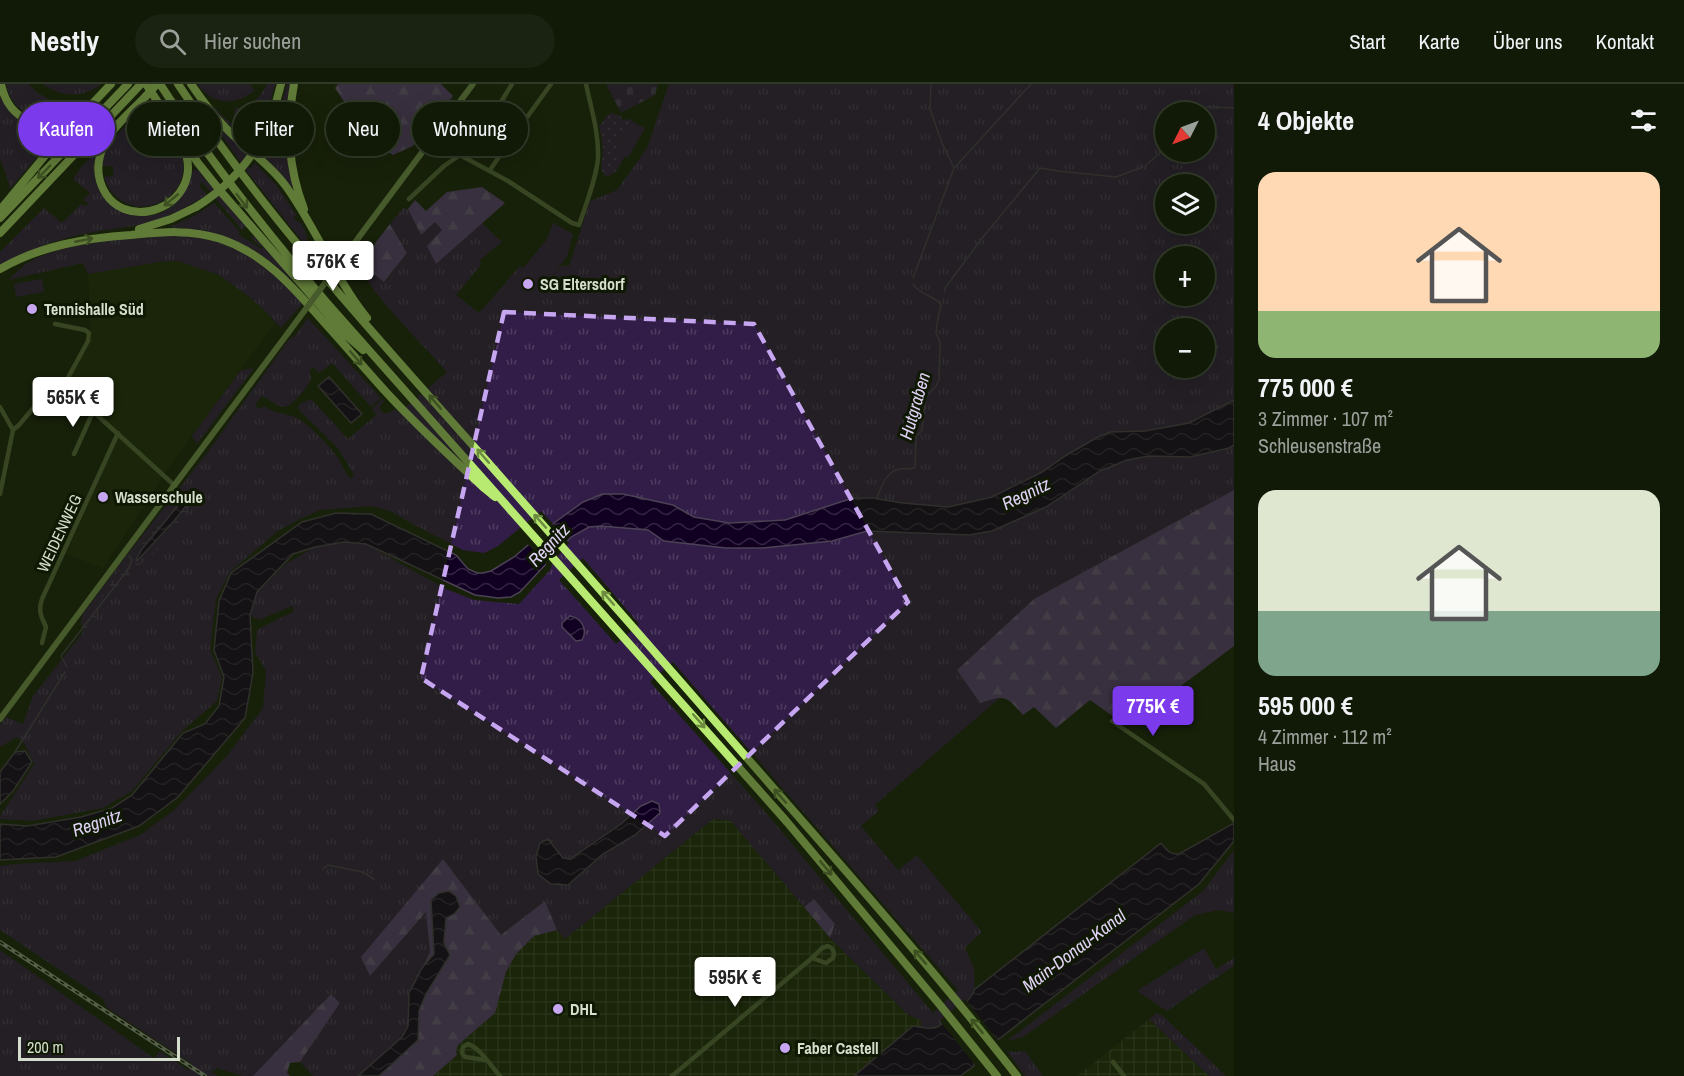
<!DOCTYPE html>
<html lang="de">
<meta charset="utf-8">
<style>
:root{--surface:#111907;--page:#1a2211;--text:#f1f3f6;--muted:#9ca09b;--line:#303828;--accent:#7c3aed}
body{margin:0;font-family:"Archivo Narrow",sans-serif;background:var(--page);color:var(--text);height:100vh;display:flex;flex-direction:column;font-size:22px;white-space:nowrap}
*{box-sizing:border-box;margin:0}
p{font-size:20px;color:var(--muted)}
.icon{flex:none;width:33px;height:33px;fill:none;stroke:currentColor;stroke-width:2;stroke-linecap:round;stroke-linejoin:round}
.map{position:relative;flex:1;overflow:hidden}
.side{display:flex;flex-direction:column;background:var(--surface);width:450px}
.side>*{flex:none}
.hud{position:absolute;left:18px;top:18px;width:570px;height:54px;display:flex;gap:12px}
.needle{width:39px;rotate:228deg}
.controls{position:absolute;left:1155px;top:18px;display:grid;gap:12px}
.controls a{display:grid;place-items:center;width:60px;height:60px;border-radius:50%;background:var(--surface);box-shadow:0 6px 24px #0002,0 0 0 2px var(--line);font-size:30px}
.scale{position:absolute;left:18px;bottom:15px;width:162px;box-sizing:border-box;padding-left:6px;border:3px solid #d5ddcd;border-top:0;font-size:16px;line-height:21px;white-space:nowrap;color:#d5ddcd;-webkit-text-stroke:4px #0f1802;paint-order:stroke}
.price{position:absolute;translate:-50% -51px;padding:0 14px;border-radius:6px;background:#fff;color:#222;font-size:20px;line-height:39px;filter:drop-shadow(0 2px 3px #0008)}
.price::after{content:'';position:absolute;left:50%;top:36px;width:18px;height:14px;margin-left:-9px;background:inherit;clip-path:polygon(0 0,100% 0,50% 100%)}
.price.selected{background:var(--accent);color:#fff}
ul{padding:0;list-style:none}
li{display:grid;align-content:center;gap:12px;height:318px;padding:0 24px}
li span{display:grid;place-items:center;height:186px;border-radius:18px;color:#555}
li>.icon{margin-inline-start:auto}
span .icon{width:108px;height:108px;fill:#fffc;stroke-width:1}
li b{font-size:26px}
h2{display:flex;justify-content:space-between;align-items:center;height:72px;padding:0 24px;font-size:26px}
.pill{padding:0 21px;border-radius:27px;background:var(--surface);box-shadow:0 6px 24px #0002,0 0 0 2px var(--line);font-size:21px;line-height:54px}
.pill.selected{background:var(--accent);color:#fff}
header{display:flex;align-items:center;gap:36px;box-sizing:border-box;height:84px;padding:0 30px;background:var(--surface);border-bottom:2px solid var(--line)}
header strong{font-size:28px}
nav{display:flex;gap:33px;margin-inline-start:auto;font-size:21px}
.search{width:420px;height:54px;background:var(--page);display:flex;align-items:center;gap:15px;box-sizing:border-box;padding:0 21px;border-radius:33px;color:var(--muted);font-size:22px}
main{display:flex;flex:1;min-height:0}
.map>svg:first-child{display:block}
.built{fill:#1e2b0b}
.industrial{fill:url(#industrial-grid)}
.grass{fill:url(#grass-tufts);fill-rule:evenodd}
.forest{fill:url(#forest-firs)}
.wetland{fill:url(#wetland-marsh)}
.cemetery{fill:url(#cemetery-stones)}
.park{fill:url(#park-dots)}
.pitch{fill:#311d47}
.water{fill:url(#water-waves);stroke:#4c4255;stroke-width:1.5}
.pier{fill:#172109}
.lines{fill:none;stroke-linecap:round;stroke-linejoin:round}
.stream{stroke:#4c4255;stroke-width:1.5}
.street{stroke:#5e7144;stroke-width:4.5}
.secondary{stroke:#82a157;stroke-width:6}
.highway{stroke:#b8e971;stroke-width:8}
.rail-casing{stroke:#9fa895;stroke-width:4}
.rail{stroke:#0f1802;stroke-width:1.5;stroke-dasharray:4.5;stroke-linecap:butt}
.secondary-bridge{stroke:#82a157;stroke-width:6}
.highway-bridge{stroke:#b8e971;stroke-width:8}
.oneway{stroke:#6c8b3f}
.marked{fill:none;stroke:#c6a6f0;stroke-width:4.5;stroke-dasharray:12 8;stroke-linejoin:round}
.poi-dot{fill:#c6a6f0;stroke:#0f1802;stroke-width:2}
.labels{text-anchor:middle;stroke-width:6;stroke-linejoin:round;paint-order:stroke}
.poi-label{font-size:16px;font-weight:bold;fill:#d5ddcd;stroke:#0f1802;text-anchor:start}
.street-label{font-size:16px;fill:#d5ddcd;stroke:#0f1802}
.water-label{font-size:18px;font-style:italic;fill:#e1d3f6;stroke:#0f1802}
</style>
<header>
<strong>Nestly</strong>
<div class="search"><svg class="icon" aria-label="search" viewBox="0 0 24 24"><circle cx="10" cy="10" r="6"/><path d="M15 15l6 6"/></svg>Hier suchen</div>
<nav><a>Start</a><a>Karte</a><a>Über uns</a><a>Kontakt</a></nav>
</header>
<main>
<div class="map">
<svg width="1234" height="992" viewBox="0 0 1234 992">
<defs>
<pattern id="industrial-grid" width="8" height="8" patternUnits="userSpaceOnUse" patternTransform="scale(1.5)"><rect width="8" height="8" fill="#1e2b0b"/><path d="M0 4h8M4 0v8" fill="none" stroke="#3e492d"/></pattern>
<pattern id="grass-tufts" width="24" height="20" patternUnits="userSpaceOnUse" patternTransform="scale(1.5)"><rect width="24" height="20" fill="#311d47"/><path d="M3 7l-1-3M5 7V3M7 7l1-3M15 17l-1-3M17 17v-4M19 17l1-3" fill="none" stroke="#4e3d60"/></pattern>
<pattern id="forest-firs" width="22" height="20" patternUnits="userSpaceOnUse" patternTransform="scale(1.5)"><rect width="22" height="20" fill="#5f447e"/><path d="M5 1l3.5 6h-7zM16 11l3.5 6h-7z" fill="#755f8f"/></pattern>
<pattern id="wetland-marsh" width="20" height="14" patternUnits="userSpaceOnUse" patternTransform="scale(1.5)"><rect width="20" height="14" fill="#311d47"/><path d="M1 5h8M5 5V1M11 12h8M15 12V8" fill="none" stroke="#4e3d60"/></pattern>
<pattern id="cemetery-stones" width="16" height="16" patternUnits="userSpaceOnUse" patternTransform="scale(1.5)"><rect width="16" height="16" fill="#311d47"/><path d="M2 7V4a2 2 0 0 1 4 0v3zM10 15v-3a2 2 0 0 1 4 0v3z" fill="#4e3d60"/></pattern>
<pattern id="park-dots" width="8" height="8" patternUnits="userSpaceOnUse" patternTransform="scale(1.5)"><rect width="8" height="8" fill="#311d47"/><path d="M2 2h.1M6 6h.1" fill="none" stroke="#4e3d60" stroke-width="1.8" stroke-linecap="round"/></pattern>
<pattern id="water-waves" width="16" height="10" patternUnits="userSpaceOnUse" patternTransform="scale(1.5)"><rect width="16" height="10" fill="#102"/><path d="M0 5q4-4 8 0t8 0" fill="none" stroke="#332541"/></pattern>
</defs>
<rect width="100%" height="100%" fill="#172109"/>
<!-- built -->
<path class="built" d="M 178,177 L 219,191 L 252,215 L 267,229 L 275,239 L 169,383 L 102,485 L 98,482 L 66,470 L 118,352 L 60,300 L 91,256 L 88,190 L 159,178 Z"/>
<!-- industrial -->
<path class="industrial" d="M 713,735 L 730,736 L 830,854 L 908,930 L 922,936 L 921,943 L 913,942 L 854,992 L 433,992 L 457,971 L 455,966 L 458,961 L 495,929 L 506,888 L 516,870 L 534,852 L 557,846 L 565,855 Z
M 1149,935 L 1209,992 L 1077,992 Z"/>
<!-- grass -->
<path class="grass" d="M 6,0 L 29,0 C 43,17 60,19 80,21 C 55,48 13,36 6,0 Z
M 43,0 L 101,0 C 84,15 60,13 43,0 Z
M 197,0 L 249,0 L 255,6 C 236,23 212,21 197,0 Z
M 267,0 L 275,0 L 267,30 L 255,58 L 233,37 L 235,25 C 250,22 261,14 267,0 Z
M 287,0 L 290,0 C 283,36 285,66 293,102 L 291,103 C 268,73 237,52 213,24 L 215,24 L 238,47 L 262,66 L 276,41 Z
M 669,0 L 1234,0 L 1234,316 L 1189,339 L 1145,347 L 1110,348 L 1065,372 L 1042,388 L 992,413 L 948,423 L 903,419 L 873,414 L 853,414 L 785,436 L 729,439 L 694,433 L 673,421 L 636,413 L 583,418 L 553,440 L 541,427 L 498,462 L 484,469 L 463,466 L 420,444 L 390,427 L 371,422 L 320,426 L 300,435 L 278,447 L 230,488 L 216,515 L 210,566 L 222,593 L 217,617 L 182,647 L 132,707 L 103,724 L 33,737 L 0,735 L 0,732 L 34,680 L 24,659 L 17,653 L 0,663 L 0,641 L 6,633 L 23,640 L 33,612 L 84,547 L 135,485 L 175,451 L 159,439 L 130,473 L 85,534 L 81,542 L 81,537 L 83,530 L 120,480 L 207,369 L 290,254 L 294,253 L 308,234 L 381,314 L 371,323 L 332,279 L 319,289 L 313,283 L 310,286 C 310,288 311,293 311,295 C 309,302 291,323 284,323 C 275,322 269,315 262,312 L 255,321 L 259,325 L 264,322 C 277,331 286,328 299,335 C 309,341 329,361 336,371 C 342,379 344,388 351,395 L 354,391 L 338,364 L 300,327 L 298,321 L 309,316 L 312,316 L 348,355 L 376,331 L 372,325 L 382,315 L 384,318 L 379,323 L 383,329 L 389,329 L 395,325 L 399,329 L 447,288 C 433,271 364,203 363,186 C 362,185 363,183 364,182 L 385,198 L 407,169 L 390,140 L 403,124 L 408,125 L 421,151 L 435,138 L 442,146 L 436,180 L 482,139 L 502,158 L 480,176 L 481,181 L 456,211 L 479,229 L 520,182 L 523,185 L 497,216 L 520,234 L 561,182 L 569,182 L 590,117 L 617,106 L 647,64 ZM 1166,28 L 1204,28 L 1204,68 L 1166,68 ZM 1166,100 L 1204,100 L 1204,140 L 1166,140 ZM 1166,172 L 1204,172 L 1204,212 L 1166,212 ZM 1166,244 L 1204,244 L 1204,284 L 1166,284 Z
M 0,12 C 10,34 30,45 55,44 L 58,48 L 10,105 L 6,90 L 0,75 Z
M 150,17 C 158,30 176,52 180,65 C 201,119 123,148 104,93 L 113,92 L 113,82 L 102,82 C 103,73 106,65 110,58 Z
M 209,34 L 248,69 L 243,76 L 250,85 L 255,79 L 277,102 L 296,131 L 294,134 L 296,137 L 300,138 C 304,145 308,150 307,159 L 305,161 L 249,90 Z
M 95,70 C 94,84 93,104 106,114 C 111,118 120,121 127,124 C 132,126 138,130 144,131 C 168,135 188,109 191,88 L 197,85 L 246,142 L 242,146 L 202,98 L 199,101 L 207,111 C 189,122 169,133 148,139 C 127,144 105,145 83,150 C 54,156 27,167 0,181 L 0,168 L 44,124 L 62,139 L 81,120 L 86,122 L 88,119 L 83,116 L 90,109 L 73,95 L 81,83 Z
M 214,119 L 240,148 L 238,150 L 262,165 L 263,164 L 251,154 L 254,152 L 302,206 L 274,180 L 250,164 L 235,157 L 207,147 L 170,143 L 194,132 Z
M 147,152 C 160,152 175,150 189,152 C 242,159 267,183 303,219 L 281,244 L 267,229 L 252,215 L 219,191 L 178,177 L 159,178 L 88,190 L 83,179 L 8,196 C 14,191 20,184 26,180 C 57,160 110,157 147,152 Z
M 254,284 L 197,360 L 192,352 L 241,286 Z
M 1234,361 L 1234,406 L 1034,515 L 957,586 L 980,619 L 1001,613 L 875,721 L 879,727 L 861,742 L 898,786 L 917,771 L 982,848 L 965,864 L 974,884 L 975,908 L 973,911 C 964,920 948,938 936,943 C 931,945 926,943 921,943 L 921,936 L 908,931 L 830,854 L 835,840 L 814,815 L 804,823 L 730,736 L 713,735 L 565,855 L 557,846 L 545,817 L 501,851 L 443,775 L 370,892 L 426,828 L 430,868 L 409,909 L 408,942 L 402,953 L 358,992 L 313,992 L 300,978 L 340,919 L 331,910 L 254,992 L 242,992 L 217,984 L 212,988 L 218,992 L 0,992 L 0,866 L 154,974 L 160,967 L 188,986 L 192,980 L 106,923 L 103,915 L 0,846 L 0,782 L 14,780 L 75,777 L 140,751 L 173,727 L 226,673 L 263,624 L 266,587 L 255,568 L 257,546 L 294,527 L 292,522 L 259,536 L 249,531 L 257,508 L 287,479 L 315,463 L 344,458 L 366,460 L 446,505 L 474,516 L 519,520 L 550,486 L 556,470 L 571,453 L 589,443 L 601,442 L 648,446 L 664,457 L 726,464 L 763,464 L 832,457 L 867,447 L 969,451 L 1113,381 L 1127,376 L 1149,372 L 1190,373 L 1229,364 ZM 583,474 L 639,540 L 616,560 L 559,496 ZM 673,578 L 958,906 L 933,929 L 767,730 L 650,598 Z
M 1234,766 L 1234,829 L 1219,826 L 1195,831 L 1023,953 L 1007,957 L 1203,807 Z
M 1204,864 L 1216,885 L 1234,874 L 1234,882 L 1167,927 L 1137,907 Z
M 1157,929 L 1162,931 L 1226,992 L 1209,992 L 1149,935 Z
M 1007,967 L 1015,968 L 1025,967 L 1043,992 L 1025,992 Z"/>
<!-- forest -->
<path class="forest" d="M 338,0 L 441,0 L 453,12 L 413,62 L 393,71 L 370,56 L 335,4 Z
M 482,103 L 505,119 L 436,180 L 427,162 L 442,146 L 435,138 L 421,151 L 408,125 L 415,116 L 426,127 L 447,108 Z
M 390,140 L 407,169 L 384,198 L 364,182 L 376,158 Z
M 1234,406 L 1234,562 L 1177,605 L 1140,610 L 1114,633 L 1090,616 L 1056,644 L 1034,623 L 1023,631 C 1005,611 1006,611 980,619 L 957,586 L 1034,515 Z
M 443,775 L 501,851 L 545,817 L 557,846 L 534,852 L 516,870 L 506,888 L 495,929 L 458,961 L 456,966 L 457,971 L 433,992 L 379,992 L 418,956 L 419,927 L 444,859 L 446,834 L 454,830 L 431,816 L 434,870 L 422,884 L 430,868 L 426,828 L 370,892 L 361,873 Z
M 814,815 L 835,840 L 830,854 L 804,823 Z
M 331,910 L 340,919 L 300,978 L 290,979 L 287,989 L 290,992 L 253,992 Z"/>
<!-- wetland -->
<path class="wetland" d="M 186,409 L 190,423 L 175,451 L 135,485 L 84,547 L 81,546 L 85,534 L 130,473 Z"/>
<!-- cemetery -->
<path class="cemetery" d="M 606,0 L 658,0 L 655,11 L 621,29 Z"/>
<!-- park -->
<path class="park" d="M 612,29 L 621,32 L 623,36 L 631,35 L 632,37 L 615,66 L 625,72 C 619,81 617,92 605,92 C 598,81 603,79 603,68 C 603,59 601,50 599,42 L 607,32 Z"/>
<!-- pitch -->
<path class="pitch" d="M 632,37 L 645,44 L 628,74 L 615,67 Z
M 553,139 L 573,150 L 567,173 L 520,235 L 497,216 L 547,155 Z
M 42,195 L 44,208 L 16,213 L 14,200 Z"/>
<!-- water -->
<path class="water" d="M 329,293 L 362,330 L 351,339 L 318,302 Z
M 1234,316 L 1234,361 L 1229,364 L 1190,373 L 1149,372 L 1127,376 L 1100,387 L 1046,423 L 992,447 L 969,451 L 867,447 L 832,457 L 763,464 L 726,464 L 664,457 L 648,446 L 601,442 L 589,443 L 571,453 L 520,508 L 511,513 L 498,514 L 475,511 L 366,460 L 344,458 L 315,463 L 293,470 L 257,508 L 250,531 L 253,589 L 245,634 L 178,713 L 139,742 L 56,773 L 0,776 L 0,740 L 27,742 L 81,733 L 112,724 L 132,711 L 183,649 L 205,640 L 219,622 L 224,593 L 214,566 L 219,517 L 231,489 L 302,438 L 336,429 L 371,430 L 456,471 L 468,485 L 477,489 L 483,489 L 491,487 L 514,473 L 554,439 L 583,418 L 603,410 L 623,410 L 673,421 L 694,433 L 729,439 L 785,436 L 853,414 L 873,414 L 903,419 L 948,423 L 992,413 L 1042,388 L 1065,372 L 1096,354 L 1110,348 L 1145,347 L 1189,339 Z
M 181,418 L 185,419 L 186,422 L 174,437 L 137,477 L 136,476 L 142,465 Z
M 570,532 C 582,534 588,546 582,556 L 576,557 L 562,543 L 562,539 Z
M 25,667 L 32,678 L 13,707 L 0,720 L 0,688 L 15,668 Z
M 652,717 L 659,720 L 660,729 L 635,751 L 603,770 L 568,801 L 551,800 L 538,790 L 536,772 L 540,759 L 548,755 L 563,774 L 570,775 L 621,740 L 641,722 Z
M 1234,739 L 1234,757 L 1199,800 L 986,965 L 974,977 L 974,982 L 960,992 L 854,992 L 913,942 C 920,943 930,946 937,943 C 946,938 973,915 974,906 L 1161,759 C 1167,766 1170,771 1179,770 Z
M 449,807 L 456,812 L 460,823 L 454,830 L 446,834 L 444,859 L 450,871 L 426,910 L 419,927 L 418,956 L 379,992 L 358,992 L 402,953 L 408,942 L 409,909 L 422,884 L 434,870 L 431,816 L 439,809 Z"/>
<!-- pier -->
<path class="pier" d="M 551,438 L 569,459 L 548,483 L 526,458 Z
M 965,915 L 1000,959 L 977,978 L 977,983 L 940,937 Z"/>
<g class="lines">
<!-- stream -->
<path class="stream" d="M 1188,28 C 1199,20 1220,24 1234,24
M 1146,81 L 1166,64
M 955,83 L 1031,0
M 913,194 L 954,84 L 942,59 L 930,25 L 931,0
M 945,208 L 945,204 L 983,153 L 1040,84 L 1058,87 L 1116,93 L 1143,83
M 877,414 C 883,397 889,381 911,385 L 915,383 L 916,353 L 922,346 L 926,313 L 936,302 L 939,296 L 940,258 L 936,249 L 937,240 L 941,220 C 933,212 918,209 913,200
M 67,583 L 61,572 L 129,484 L 132,476 L 130,473
M 15,668 L 65,588
M 323,785 L 328,781 L 362,788 L 374,795"/>
<!-- street -->
<path class="street" d="M 460,71 L 508,97 L 572,139 L 579,141 C 586,120 596,96 598,74 C 599,49 591,24 586,0
M 490,86 L 507,61 L 551,0
M 409,115 L 444,82 L 460,71 L 501,18 L 512,0
M 55,240 L 85,246 L 89,249 L 88,257 L 64,301
M 64,301 L 174,401
M 0,323 L 13,346
M 74,370 L 93,328
M 0,410 L 13,346 L 19,341 L 52,302 L 58,301 L 64,301
M 42,559 L 46,543 C 41,532 38,527 42,515 L 118,349
M 1112,637 L 1204,700 L 1234,736
M 486,976 L 465,973 L 462,969 L 463,963 L 468,960 C 480,964 491,982 500,992
M 1113,978 L 1124,992
M 672,992 L 812,874 L 822,864 L 828,862 C 833,864 835,868 833,874 L 826,879 L 812,874"/>
<!-- secondary -->
<path class="secondary" d="M 359,153 L 473,0
M 0,635 L 288,249"/>
<!-- highway -->
<path class="highway" d="M 1,0 C 9,40 46,49 78,30
M 146,0 L 198,79 L 222,109 L 346,251 L 363,266
M 160,0 C 211,79 267,149 328,220 L 787,738 L 940,921 L 997,992
M 178,0 C 267,135 377,253 484,374 C 579,481 674,590 768,698 C 853,795 938,891 1017,992
M 191,0 C 204,19 217,37 235,53 C 252,69 271,82 285,101 C 316,143 334,193 367,234
M 294,0 C 286,44 288,83 304,125
M 146,12 C 133,26 115,40 106,57 C 99,70 96,83 100,97 C 118,156 210,123 183,62
M 262,55 L 274,26 L 281,0
M 0,126 L 58,56 L 111,0
M 0,134 L 128,0
M 139,145 L 171,135 L 196,123
M 0,149 L 141,0
M 0,185 C 40,162 85,154 131,151 C 162,148 190,145 221,155 C 265,170 293,203 323,237 C 344,260 365,285 386,308 C 417,342 451,373 484,404 L 495,413"/>
<defs>
<path id="rail" d="M 0,858 L 205,992"/>
</defs>
<!-- rail casing -->
<use href="#rail" class="rail-casing"/>
<!-- rail -->
<use href="#rail" class="rail"/>
<!-- secondary-bridge -->
<path class="secondary-bridge" d="M 288,249 L 359,153"/>
<!-- highway-bridge -->
<path class="highway-bridge" d="M 146,12 L 157,0
M 196,123 C 224,106 245,84 262,55"/>
</g>
<!-- one-way arrows -->
<defs><path id="oneway-shaft" d="M-6 0H5M1.5-3L5.5 0L1.5 3" fill="none" stroke-width="1.6" stroke-linecap="round" stroke-linejoin="round" transform="scale(1.5)"/></defs>
<g class="oneway">
<use href="#oneway-shaft" transform="translate(44 88) rotate(134)"/>
<use href="#oneway-shaft" transform="translate(171 116) rotate(140)"/>
<use href="#oneway-shaft" transform="translate(242 117) rotate(52)"/>
<use href="#oneway-shaft" transform="translate(84 156) rotate(-11)"/>
<use href="#oneway-shaft" transform="translate(356 274) rotate(49)"/>
<use href="#oneway-shaft" transform="translate(435 318) rotate(-131)"/>
<use href="#oneway-shaft" transform="translate(483 372) rotate(-131)"/>
<use href="#oneway-shaft" transform="translate(540 437) rotate(-132)"/>
<use href="#oneway-shaft" transform="translate(608 514) rotate(-131)"/>
<use href="#oneway-shaft" transform="translate(699 637) rotate(49)"/>
<use href="#oneway-shaft" transform="translate(780 712) rotate(-131)"/>
<use href="#oneway-shaft" transform="translate(826 784) rotate(50)"/>
<use href="#oneway-shaft" transform="translate(920 873) rotate(-131)"/>
<use href="#oneway-shaft" transform="translate(977 942) rotate(-129)"/>
</g>
<!-- marked area -->
<path d="M0 0H1234V992H0ZM 504,228 L 754,240 L 908,518 L 665,752 L 421,594 Z" fill="#172109" fill-opacity=".55" fill-rule="evenodd"/>
<path class="marked" d="M 504,228 L 754,240 L 908,518 L 665,752 L 421,594 Z"/>
<!-- markers -->
<g class="poi-dot">
<circle cx="528" cy="200" r="6"/>
<circle cx="32" cy="225" r="6"/>
<circle cx="103" cy="413" r="6"/>
<circle cx="558" cy="925" r="6"/>
<circle cx="785" cy="964" r="6"/>
</g>
<g class="labels">
<!-- poi labels -->
<g class="poi-label">
<text x="540" y="206">SG Eltersdorf</text>
<text x="44" y="231">Tennishalle Süd</text>
<text x="115" y="419">Wasserschule</text>
<text x="570" y="931">DHL</text>
<text x="797" y="970">Faber Castell</text>
</g>
<!-- street labels -->
<g class="street-label">
<text transform="translate(59 449) rotate(-65)" y="6">WEIDENWEG</text>
</g>
<!-- water labels -->
<g class="water-label">
<text transform="translate(915 322) rotate(-74)" y="6">Hutgraben</text>
<text transform="translate(1026 410) rotate(-26)" y="6">Regnitz</text>
<text transform="translate(549 461) rotate(-47)" y="6">Regnitz</text>
<text transform="translate(97 739) rotate(-19)" y="6">Regnitz</text>
<text transform="translate(1074 867) rotate(-37)" y="6">Main-Donau-Kanal</text>
</g>
</g>
</svg>
<div class="controls">
<a><svg class="needle" viewBox="-14 -14 28 28"><path d="M0-13l5 13h-10z" fill="#e53935"/><path d="M0 13l5-13h-10z" fill="#9ca09b"/></svg></a>
<a><svg class="icon" aria-label="layers" viewBox="0 0 24 24"><path d="M12 4l9 5-9 5-9-5zM3 14l9 5 9-5"/></svg></a>
<a>+</a>
<a>−</a>
</div>
<div class="scale">200 m</div>
<b class="price" style="left:333px;top:208px">576K €</b>
<b class="price" style="left:73px;top:344px">565K €</b>
<b class="price selected" style="left:1153px;top:653px">775K €</b>
<b class="price" style="left:735px;top:924px">595K €</b>
<div class="hud">
<a class="pill selected">Kaufen</a>
<a class="pill">Mieten</a>
<a class="pill">Filter</a>
<a class="pill">Neu</a>
<a class="pill">Wohnung</a>
</div>
</div>
<section class="side">
<h2>4 Objekte<svg class="icon" aria-label="filters" viewBox="0 0 24 24"><path d="M4 7h16M4 17h16"/><circle cx="9" cy="7" r="2"/><circle cx="15" cy="17" r="2"/></svg></h2>
<ul>
<li><span style="background:linear-gradient(#ffd9b3 75%,#8fb573 0)"><svg class="icon" aria-label="home" viewBox="0 0 24 24"><path d="M3 11l9-7 9 7M6 9v11h12V9"/></svg></span><div><b>775 000 €</b><p>3 Zimmer · 107 m²</p><p>Schleusenstraße</p></div></li>
<li><span style="background:linear-gradient(#dfe7d0 65%,#7fa58c 0)"><svg class="icon" aria-label="home" viewBox="0 0 24 24"><path d="M3 11l9-7 9 7M6 9v11h12V9"/></svg></span><div><b>595 000 €</b><p>4 Zimmer · 112 m²</p><p>Haus</p></div></li>
</ul>
</section>
</main>
